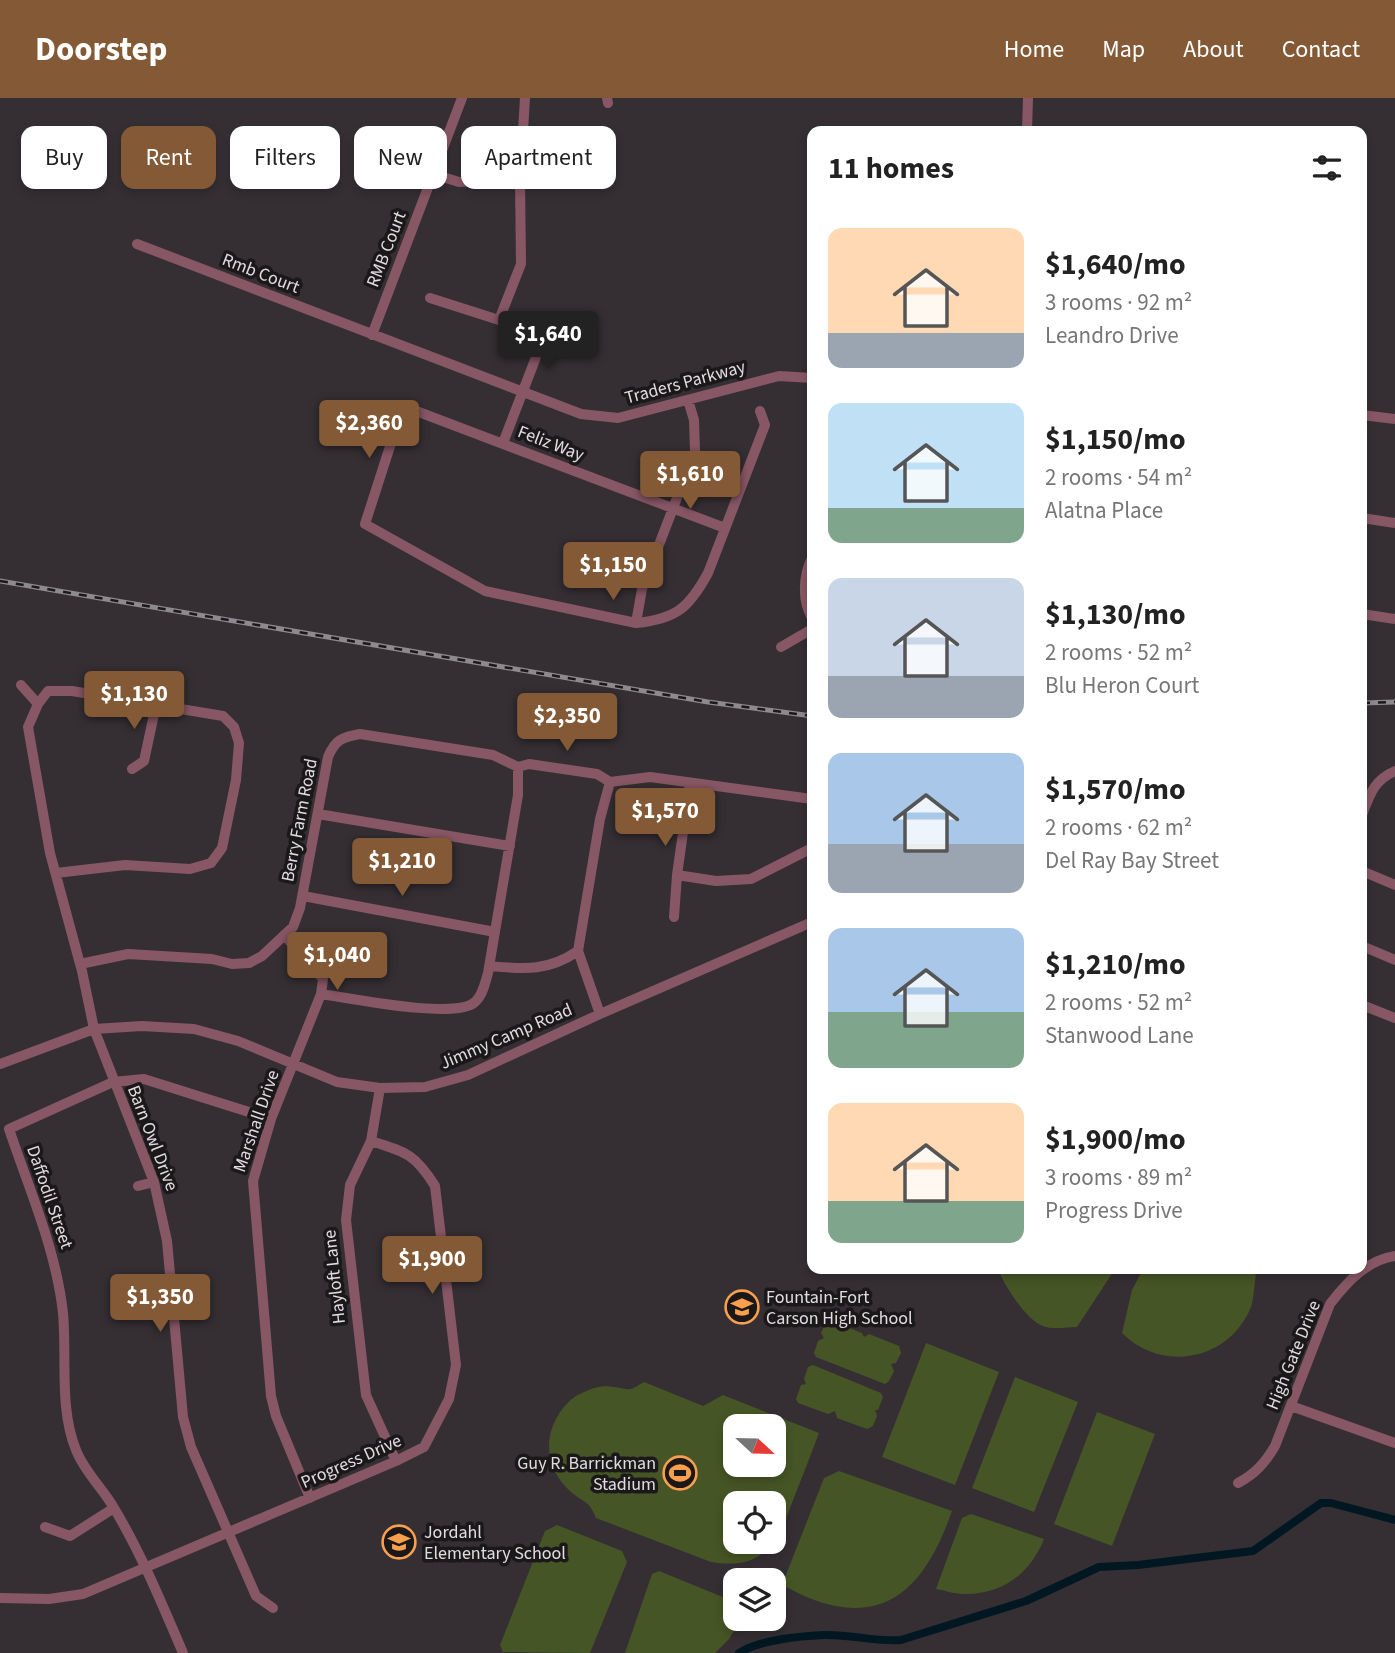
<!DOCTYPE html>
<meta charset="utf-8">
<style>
:root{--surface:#fff;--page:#f2f2f2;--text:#222;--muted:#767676;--accent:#835a35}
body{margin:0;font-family:"Source Sans 3",sans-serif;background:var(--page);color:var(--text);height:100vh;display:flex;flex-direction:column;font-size:26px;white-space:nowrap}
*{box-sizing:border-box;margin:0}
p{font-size:23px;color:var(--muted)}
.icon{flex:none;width:38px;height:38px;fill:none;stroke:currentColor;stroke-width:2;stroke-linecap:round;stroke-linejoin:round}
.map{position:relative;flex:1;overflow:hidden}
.drawer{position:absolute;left:807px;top:28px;width:560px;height:1148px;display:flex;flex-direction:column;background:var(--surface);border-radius:14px;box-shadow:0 4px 10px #0003}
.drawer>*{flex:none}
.banner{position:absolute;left:21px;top:28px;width:665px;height:63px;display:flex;gap:14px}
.needle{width:46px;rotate:112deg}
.buttons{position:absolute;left:723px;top:1316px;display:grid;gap:14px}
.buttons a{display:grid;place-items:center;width:63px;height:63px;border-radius:14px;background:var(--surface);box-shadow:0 4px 10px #0003;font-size:35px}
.price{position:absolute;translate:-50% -60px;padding:0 16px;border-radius:7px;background:var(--accent);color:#fff;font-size:23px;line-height:46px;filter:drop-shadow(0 2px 4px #0008)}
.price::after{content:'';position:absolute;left:50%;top:42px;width:21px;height:16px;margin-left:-10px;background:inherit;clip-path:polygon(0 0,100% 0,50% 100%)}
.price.active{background:#222;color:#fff}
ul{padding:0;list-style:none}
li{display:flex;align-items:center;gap:21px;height:175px;padding:0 21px}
li span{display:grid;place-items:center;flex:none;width:196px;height:140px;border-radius:14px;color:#555}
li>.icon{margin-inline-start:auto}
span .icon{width:84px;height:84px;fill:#fffc;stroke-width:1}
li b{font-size:30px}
h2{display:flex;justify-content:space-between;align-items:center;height:84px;padding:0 21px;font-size:30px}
.tag{padding:0 24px;border-radius:14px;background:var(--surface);box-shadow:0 4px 10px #0003;font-size:24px;line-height:63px}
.tag.active{background:var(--accent);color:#fff}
header{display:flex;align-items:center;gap:42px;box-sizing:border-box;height:98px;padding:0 35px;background:var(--accent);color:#fff}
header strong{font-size:33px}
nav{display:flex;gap:38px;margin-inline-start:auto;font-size:24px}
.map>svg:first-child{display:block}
.green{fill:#465525;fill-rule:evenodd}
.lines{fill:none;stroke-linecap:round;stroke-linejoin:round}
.canal{stroke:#011823;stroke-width:8}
.minor{stroke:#885765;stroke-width:10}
.rail-casing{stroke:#8e898e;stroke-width:5}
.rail{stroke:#1b181a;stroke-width:2.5;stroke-dasharray:8;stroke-linecap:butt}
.labels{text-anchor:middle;stroke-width:7;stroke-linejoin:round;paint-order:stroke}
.street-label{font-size:18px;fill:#e0dce0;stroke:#1b181a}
.poi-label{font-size:18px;fill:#e0dce0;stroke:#1b181a;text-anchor:start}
</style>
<header>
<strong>Doorstep</strong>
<nav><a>Home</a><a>Map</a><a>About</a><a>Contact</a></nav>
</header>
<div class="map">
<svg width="1395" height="1555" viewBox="0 0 1395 1555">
<rect width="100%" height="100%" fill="#352f34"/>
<!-- green -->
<path class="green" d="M 998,1171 L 1115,1171 L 1077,1229 C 1068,1229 1052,1232 1043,1228 C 1026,1222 1004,1187 998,1171 Z
M 1143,1171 L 1247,1171 L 1256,1177 C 1254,1187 1254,1200 1251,1209 C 1229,1263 1162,1275 1122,1235 L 1132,1192 Z
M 831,1223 L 862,1235 L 864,1239 L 869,1236 L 899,1248 L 901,1255 L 896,1265 L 891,1266 L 894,1273 L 889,1283 L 885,1286 L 816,1259 L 814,1255 L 818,1243 L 824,1240 L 821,1235 L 826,1224 Z
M 926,1245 L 999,1274 L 955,1387 L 882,1359 Z
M 813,1267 L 881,1295 L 883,1299 L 878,1312 L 875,1312 L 877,1318 L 873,1328 L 867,1331 L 837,1320 L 835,1313 L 828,1316 L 798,1305 L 796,1301 L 801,1287 L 806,1286 L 804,1281 L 808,1269 Z
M 1015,1279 L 1078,1304 L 1034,1414 L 972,1390 Z
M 644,1284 L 703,1308 L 723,1297 L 819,1335 C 811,1356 803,1377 795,1397 C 778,1442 767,1473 711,1464 L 596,1420 C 588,1401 585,1406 571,1394 C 550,1376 542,1346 556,1321 C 562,1310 571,1299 582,1295 C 593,1290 602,1287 614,1289 C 618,1289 625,1292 630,1291 C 634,1291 640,1286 644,1284 ZM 735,1328 L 774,1328 L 774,1367 L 735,1367 ZM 735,1405 L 774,1405 L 774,1444 L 735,1444 Z
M 1097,1314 L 1155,1336 L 1112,1448 L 1054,1426 Z
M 839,1373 L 952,1413 C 929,1478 894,1529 817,1503 C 805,1499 793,1492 782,1487 L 824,1380 Z
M 971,1416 L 1044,1441 C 1030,1476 1002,1497 963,1496 C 954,1496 944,1492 936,1491 L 962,1420 Z
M 557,1427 L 622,1453 L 627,1464 L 590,1555 L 503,1554 L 500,1547 L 545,1433 Z
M 659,1473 L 735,1504 L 735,1521 L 741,1521 L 729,1541 L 715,1555 L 625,1555 L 652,1476 Z"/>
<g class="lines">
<!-- canal -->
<path class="canal" d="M 739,1555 C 759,1542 800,1538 824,1537 C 850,1536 875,1544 901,1542 L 1026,1503 L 1099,1469 L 1138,1467 L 1253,1453 L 1321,1405 L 1331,1405 L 1395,1422"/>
<!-- minor -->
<path class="minor" d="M 607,0 L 608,5
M 1027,33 L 1028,0
M 433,76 L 459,84 L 520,82
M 137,146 L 581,316 L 618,320 L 779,278 L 812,280
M 430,200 L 499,222 L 565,249
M 499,222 L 521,166 L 520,82 L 525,0
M 372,237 L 462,0
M 1362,317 L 1395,321
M 503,345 L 543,241
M 1362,420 L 1395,425
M 725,430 L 403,308 L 365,426 L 485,493 L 636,525 C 676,521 689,510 708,475 L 765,327 L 760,313
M 812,460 C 803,478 802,502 812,520
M 1362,516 L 1395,521
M 636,525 L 642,491 L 695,353 L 694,322 L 688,302
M 781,549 L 812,531
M 21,587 L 38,606
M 518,669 L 529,666 L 597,676 L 610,684
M 132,671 L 144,663 L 156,607
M 318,716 L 510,748
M 1362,717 C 1370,696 1374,682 1395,673
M 1362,773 L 1395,787
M 56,775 L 125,767 L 190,771 L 211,765 L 222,750 L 236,682 L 239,645 L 234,629 L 223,618 L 72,593 L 48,593 L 38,606 L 28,629 L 50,755 L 80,866 L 82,873 L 94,931 L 154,1084 L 167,1143 L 183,1319 L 191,1349 L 256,1498 L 273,1510
M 677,777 L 716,783 L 751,781 L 812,750
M 303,798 L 495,834
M 674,819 L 677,777 L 690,685
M 284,837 L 323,881 L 321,896 L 271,1021 L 253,1083 L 271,1298 L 276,1318 L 310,1400
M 1362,848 L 1395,862
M 80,866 L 128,856 L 212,861 L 232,866 L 249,865 L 262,858 L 293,829 L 300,810 L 328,659 C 335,642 342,639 360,636 L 493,657 L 518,669 L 518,697 L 488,875 C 485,885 483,897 475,904 C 456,922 350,900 321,896
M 489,868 C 524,871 547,874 578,853
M 1362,907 L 1395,920
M 600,916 L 578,853 L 600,721 L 610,684 L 650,679 L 812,701
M 0,966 L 94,931 L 142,928 L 194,931 L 238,943 L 337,984 L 380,990 L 425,989 L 468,977 L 600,916 L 812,824
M 380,990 L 371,1043 L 350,1087 L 346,1122 L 366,1297 L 396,1363
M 138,1088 L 154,1084
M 1291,1308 L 1395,1345
M 1238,1385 C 1255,1376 1265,1365 1275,1348 L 1330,1206 C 1347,1184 1367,1162 1395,1158
M 45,1429 L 70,1438 L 114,1410
M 0,1500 L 49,1501 L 83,1496 L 396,1363 L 424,1349 L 449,1301 L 456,1267 L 435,1088 C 415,1056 406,1054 371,1043
M 183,1555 C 162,1506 142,1457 114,1410 C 103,1391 84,1373 76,1352 C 59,1310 67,1260 63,1215 C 56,1151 29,1091 9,1031 L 113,984 L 144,981 L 271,1021"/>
<defs>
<path id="rail" d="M 0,483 L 708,604 L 812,618
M 1362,605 L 1395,604"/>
</defs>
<!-- rail casing -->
<use href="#rail" class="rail-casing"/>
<!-- rail -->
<use href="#rail" class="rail"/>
</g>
<!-- icons -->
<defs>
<symbol id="school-ring" viewBox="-11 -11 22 22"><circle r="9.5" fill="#1b181a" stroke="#f99f4d" stroke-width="1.5"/><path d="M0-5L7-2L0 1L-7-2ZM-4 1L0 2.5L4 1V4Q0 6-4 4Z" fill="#f99f4d"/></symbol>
<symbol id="stadium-ring" viewBox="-11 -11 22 22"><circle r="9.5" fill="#1b181a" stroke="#f99f4d" stroke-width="1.5"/><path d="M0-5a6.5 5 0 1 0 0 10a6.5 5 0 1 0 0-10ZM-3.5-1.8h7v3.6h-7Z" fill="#f99f4d"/></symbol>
</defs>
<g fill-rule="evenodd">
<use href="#school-ring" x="723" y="1190" width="38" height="38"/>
<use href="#stadium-ring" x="661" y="1356" width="38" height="38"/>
<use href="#school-ring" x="380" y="1425" width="38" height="38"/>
</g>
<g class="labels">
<!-- street labels -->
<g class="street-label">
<text transform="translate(386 151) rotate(-69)" y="6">RMB Court</text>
<text transform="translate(261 175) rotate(21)" y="6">Rmb Court</text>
<text transform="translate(685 284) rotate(-15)" y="6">Traders Parkway</text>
<text transform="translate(551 345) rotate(21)" y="6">Feliz Way</text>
<text transform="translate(299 722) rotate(-79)" y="6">Berry Farm Road</text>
<text transform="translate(506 938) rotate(-23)" y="6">Jimmy Camp Road</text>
<text transform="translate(256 1023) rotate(-71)" y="6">Marshall Drive</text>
<text transform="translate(153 1040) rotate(69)" y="6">Barn Owl Drive</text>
<text transform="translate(50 1099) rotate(71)" y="6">Daffodil Street</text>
<text transform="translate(334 1179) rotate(-96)" y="6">Hayloft Lane</text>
<text transform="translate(1293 1257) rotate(-68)" y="6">High Gate Drive</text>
<text transform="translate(351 1363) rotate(-24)" y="6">Progress Drive</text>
</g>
<!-- poi labels -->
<g class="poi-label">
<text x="766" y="1205">Fountain-Fort<tspan x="766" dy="21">Carson High School</tspan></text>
<text x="656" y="1371" text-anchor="end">Guy R. Barrickman<tspan x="656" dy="21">Stadium</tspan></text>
<text x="424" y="1440">Jordahl<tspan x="424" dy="21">Elementary School</tspan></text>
</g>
</g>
</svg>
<div class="buttons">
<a><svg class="needle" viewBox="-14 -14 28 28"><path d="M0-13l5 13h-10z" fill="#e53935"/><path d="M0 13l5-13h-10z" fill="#767676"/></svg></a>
<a><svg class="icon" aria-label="locate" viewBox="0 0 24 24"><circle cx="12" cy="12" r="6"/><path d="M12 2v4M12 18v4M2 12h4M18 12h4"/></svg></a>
<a><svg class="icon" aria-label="layers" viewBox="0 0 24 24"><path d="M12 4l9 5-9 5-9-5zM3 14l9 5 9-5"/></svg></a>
</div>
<b class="price active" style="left:548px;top:273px">$1,640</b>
<b class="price" style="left:369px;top:362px">$2,360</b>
<b class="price" style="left:690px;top:413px">$1,610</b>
<b class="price" style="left:613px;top:504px">$1,150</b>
<b class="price" style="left:134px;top:633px">$1,130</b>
<b class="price" style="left:567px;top:655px">$2,350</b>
<b class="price" style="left:665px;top:750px">$1,570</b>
<b class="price" style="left:402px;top:800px">$1,210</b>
<b class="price" style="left:337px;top:894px">$1,040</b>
<b class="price" style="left:432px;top:1198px">$1,900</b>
<b class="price" style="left:160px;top:1236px">$1,350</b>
<div class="banner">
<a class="tag">Buy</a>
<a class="tag active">Rent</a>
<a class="tag">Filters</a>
<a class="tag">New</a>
<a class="tag">Apartment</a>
</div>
<section class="drawer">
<h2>11 homes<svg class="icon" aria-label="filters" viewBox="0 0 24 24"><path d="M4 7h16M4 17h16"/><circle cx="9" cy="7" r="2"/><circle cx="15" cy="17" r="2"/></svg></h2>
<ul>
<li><span style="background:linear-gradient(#ffd9b3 75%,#9aa5b1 0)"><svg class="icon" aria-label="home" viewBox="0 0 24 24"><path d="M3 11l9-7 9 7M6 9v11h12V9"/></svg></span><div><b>$1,640/mo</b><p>3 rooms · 92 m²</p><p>Leandro Drive</p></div></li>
<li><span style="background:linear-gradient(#bfe0f5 75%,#7fa58c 0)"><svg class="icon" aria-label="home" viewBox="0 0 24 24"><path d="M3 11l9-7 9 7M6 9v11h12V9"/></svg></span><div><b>$1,150/mo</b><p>2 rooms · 54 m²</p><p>Alatna Place</p></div></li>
<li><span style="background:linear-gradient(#c9d6e8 70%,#9aa5b1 0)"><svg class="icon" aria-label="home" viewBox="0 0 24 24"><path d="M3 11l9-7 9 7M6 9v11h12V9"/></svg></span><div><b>$1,130/mo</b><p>2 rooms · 52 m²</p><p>Blu Heron Court</p></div></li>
<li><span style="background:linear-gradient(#a9c7e8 65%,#9aa5b1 0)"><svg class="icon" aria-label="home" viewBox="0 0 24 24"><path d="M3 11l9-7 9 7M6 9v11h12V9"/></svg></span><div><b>$1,570/mo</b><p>2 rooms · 62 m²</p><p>Del Ray Bay Street</p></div></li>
<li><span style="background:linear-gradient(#a9c7e8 60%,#7fa58c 0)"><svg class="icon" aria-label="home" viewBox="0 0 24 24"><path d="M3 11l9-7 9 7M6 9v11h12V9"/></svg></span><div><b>$1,210/mo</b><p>2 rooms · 52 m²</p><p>Stanwood Lane</p></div></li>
<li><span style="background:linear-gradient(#ffd9b3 70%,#7fa58c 0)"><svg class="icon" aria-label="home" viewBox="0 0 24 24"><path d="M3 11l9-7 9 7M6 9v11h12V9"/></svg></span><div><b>$1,900/mo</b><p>3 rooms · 89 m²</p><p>Progress Drive</p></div></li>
</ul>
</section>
</div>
